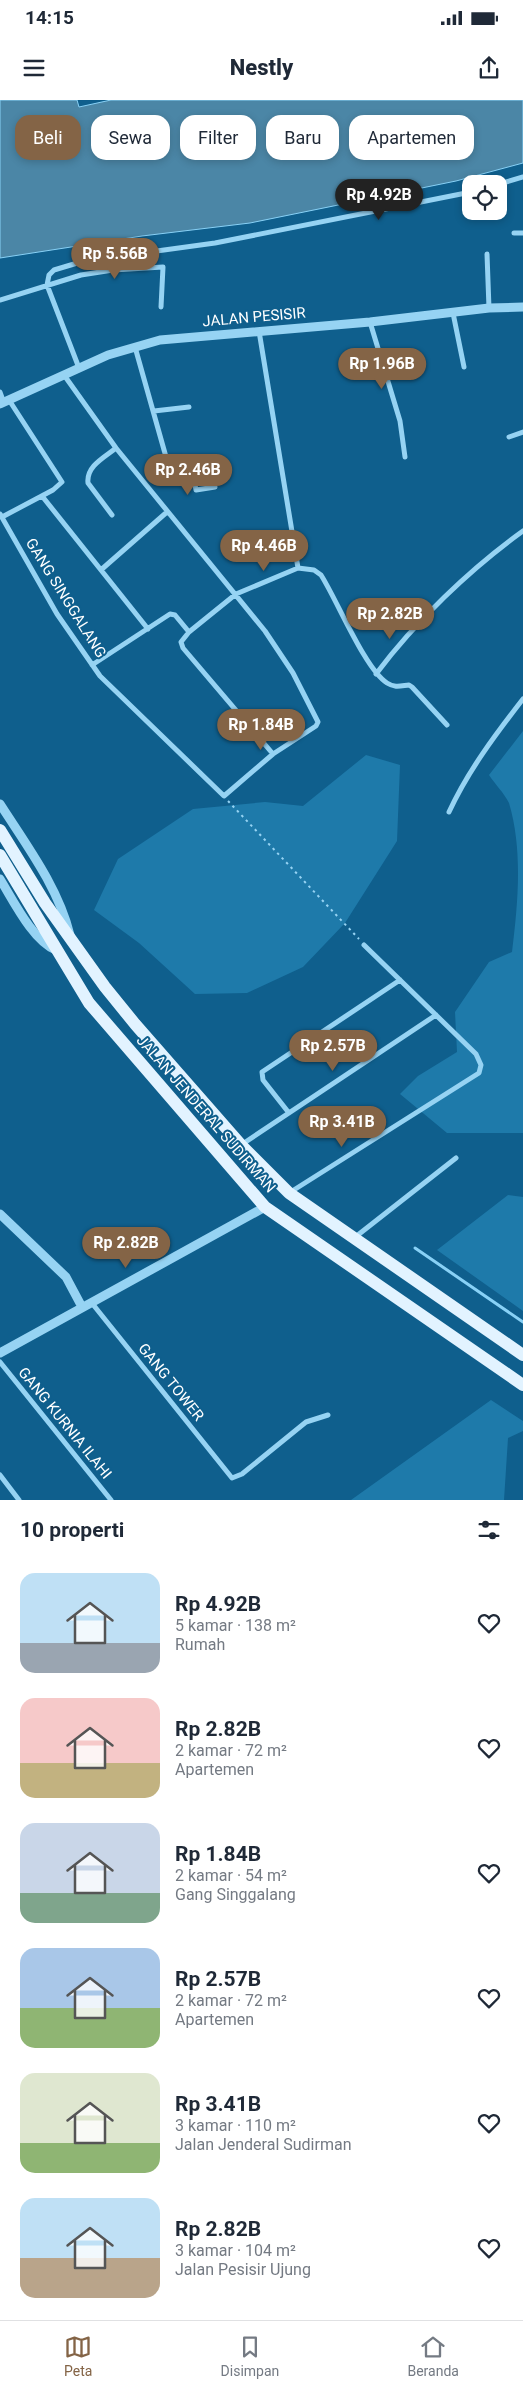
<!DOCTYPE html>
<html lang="id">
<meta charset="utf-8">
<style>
:root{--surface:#fff;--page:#f6f6f7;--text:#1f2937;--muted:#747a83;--line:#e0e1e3;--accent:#846446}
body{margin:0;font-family:Roboto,sans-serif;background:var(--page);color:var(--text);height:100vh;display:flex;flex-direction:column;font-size:19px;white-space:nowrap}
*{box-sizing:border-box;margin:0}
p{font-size:16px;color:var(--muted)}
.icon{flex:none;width:28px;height:28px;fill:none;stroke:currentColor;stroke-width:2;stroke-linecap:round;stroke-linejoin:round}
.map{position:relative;height:1400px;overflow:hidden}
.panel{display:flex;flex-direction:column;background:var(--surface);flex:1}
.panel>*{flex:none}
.hud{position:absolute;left:15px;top:15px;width:494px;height:45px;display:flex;gap:10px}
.tools{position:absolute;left:462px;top:75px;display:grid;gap:10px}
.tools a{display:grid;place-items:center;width:45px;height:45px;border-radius:10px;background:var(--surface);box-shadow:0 2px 8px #0003;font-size:25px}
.price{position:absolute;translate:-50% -42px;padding:0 11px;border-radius:18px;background:var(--accent);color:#fff;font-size:16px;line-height:32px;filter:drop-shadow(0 1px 2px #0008)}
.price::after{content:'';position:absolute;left:50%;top:30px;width:15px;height:11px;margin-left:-8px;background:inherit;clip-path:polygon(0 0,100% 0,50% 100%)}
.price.current{background:#222;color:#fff}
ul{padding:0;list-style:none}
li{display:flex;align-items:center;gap:15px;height:125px;padding:0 20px}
li span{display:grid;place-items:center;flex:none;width:140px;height:100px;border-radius:15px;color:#555}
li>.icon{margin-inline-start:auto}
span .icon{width:60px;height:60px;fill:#fffc;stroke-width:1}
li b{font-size:21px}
h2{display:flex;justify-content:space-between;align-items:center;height:60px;padding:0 20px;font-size:21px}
.pill{padding:0 18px;border-radius:15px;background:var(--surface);box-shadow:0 2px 8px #0003;font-size:18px;line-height:45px}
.pill.current{background:var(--accent);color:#fff}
.status{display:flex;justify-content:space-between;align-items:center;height:35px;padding:0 25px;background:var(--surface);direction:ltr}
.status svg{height:14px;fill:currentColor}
header{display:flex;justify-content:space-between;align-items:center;height:65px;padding:0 20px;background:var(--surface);font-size:22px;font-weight:800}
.menu{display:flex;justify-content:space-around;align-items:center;height:70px;border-top:1px solid var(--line);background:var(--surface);font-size:14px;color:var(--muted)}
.menu a{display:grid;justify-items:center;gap:2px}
.menu .current{color:var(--accent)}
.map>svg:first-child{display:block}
.green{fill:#1e7aaa}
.water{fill:#4b86a6;stroke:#88d1f6}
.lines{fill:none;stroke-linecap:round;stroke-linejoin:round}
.stream{stroke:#88d1f6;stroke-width:3}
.path{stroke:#96d3f3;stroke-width:2;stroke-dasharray:2.5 4;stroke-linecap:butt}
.minor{stroke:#96d3f3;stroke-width:5}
.tertiary{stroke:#96d3f3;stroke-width:9}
.primary{stroke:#e2f3ff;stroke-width:12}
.labels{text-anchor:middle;stroke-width:4;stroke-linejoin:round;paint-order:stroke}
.street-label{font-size:15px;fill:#fff;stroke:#0f5f8d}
</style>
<div class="status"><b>14:15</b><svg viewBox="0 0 49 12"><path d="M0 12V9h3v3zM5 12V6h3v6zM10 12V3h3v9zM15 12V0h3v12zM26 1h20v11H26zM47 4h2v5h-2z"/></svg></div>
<header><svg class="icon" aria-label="menu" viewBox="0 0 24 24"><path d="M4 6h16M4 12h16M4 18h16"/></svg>Nestly<svg class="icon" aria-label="share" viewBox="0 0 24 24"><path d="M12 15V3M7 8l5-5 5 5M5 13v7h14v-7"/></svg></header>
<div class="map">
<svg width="523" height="1400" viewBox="0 0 523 1400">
<rect width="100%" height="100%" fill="#0f5f8d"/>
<!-- green -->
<path class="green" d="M 523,631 L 523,1033 L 447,1033 L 400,994 L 418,976 L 457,952 L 455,912 L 489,862 L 512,852 C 518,803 523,750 509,703 C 504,693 495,684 489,675 Z
M 366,655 L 400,665 L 397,741 L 345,823 L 303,867 L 247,893 L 195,894 L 139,843 L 94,810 L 118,759 L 193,709 L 265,702 L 303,706 Z
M 508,1095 L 523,1097 L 523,1211 L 437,1150 Z
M 491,1300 L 523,1321 L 523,1331 L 508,1338 L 504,1400 L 351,1400 Z"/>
<!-- water -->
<path class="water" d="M 0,0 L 77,0 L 79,7 L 111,0 L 523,0 L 523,63 L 456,81 L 250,123 L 142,136 L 0,158 Z"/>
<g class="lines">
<!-- stream -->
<path class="stream" d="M 415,1148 L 523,1222"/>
<!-- path -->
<path class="path" d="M 228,701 L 359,839"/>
<!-- minor -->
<path class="minor" d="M 499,84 L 523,77
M 514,133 L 523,133
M 487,154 L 489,208
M 0,200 L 81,175 L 113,170 L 163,167 L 161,207
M 453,213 L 464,267
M 370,222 L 400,321 L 405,357
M 259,231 L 298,468
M 135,247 L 168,364 L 172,366 L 213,359
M 79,268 L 47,185 L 49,175 L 54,170 L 84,161 L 215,143 L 471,92
M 0,292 L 4,303
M 154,311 L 189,307
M 509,337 L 523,332
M 191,364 L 196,390 L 215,387
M 42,396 L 148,529
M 0,414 L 57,514 L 100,576 L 224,696 L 273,654 L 316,626 L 318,622 L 293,573 L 265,531 L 116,348 L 64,275
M 112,415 L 88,383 C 86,366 105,357 116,348
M 2,417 L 53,390 L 62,382 L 9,300
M 102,469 L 167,412
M 189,532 L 181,542 L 183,548 L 273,654
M 92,565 L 170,514 L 175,515 L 189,532 L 236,494 L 298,468 L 314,470 L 321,475 C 337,500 365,569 387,583 C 395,588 400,586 409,585 L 412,587 L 447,625
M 376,574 C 415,522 470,469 523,431
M 449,712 C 468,671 495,635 523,599
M 289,1013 L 263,980 L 262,972 L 400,880
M 241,1045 L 436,915
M 289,1093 L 479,973 L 481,965 L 476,954 L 364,845
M 354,1138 L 456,1058
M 91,1202 L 232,1378 L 242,1374 L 306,1322 L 328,1315
M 0,1262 L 111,1400
M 0,1375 L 19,1400"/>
<!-- tertiary -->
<path class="tertiary" d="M 0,304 L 108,255 L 160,240 L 370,222 L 489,208 L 523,207
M 0,704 C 27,746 58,787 70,835
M 0,779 C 13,800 33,841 56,850
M 0,1114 L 66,1177 L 82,1207
M 0,1253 L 265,1107"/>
<!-- primary -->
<path class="primary" d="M 0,730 L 45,803 L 105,887 L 135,924 L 241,1045 L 289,1093 L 523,1255
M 0,755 L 89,903 L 265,1107 L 523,1285"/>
</g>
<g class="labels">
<!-- street labels -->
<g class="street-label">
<text transform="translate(254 217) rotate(-5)" y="5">JALAN PESISIR</text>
<text transform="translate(66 498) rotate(58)" y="5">GANG SINGGALANG</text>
<text transform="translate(206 1014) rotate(49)" y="5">JALAN JENDERAL SUDIRMAN</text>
<text transform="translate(171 1282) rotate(51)" y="5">GANG TOWER</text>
<text transform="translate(65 1323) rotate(51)" y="5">GANG KURNIA ILAHI</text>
</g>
</g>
</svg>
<div class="tools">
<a><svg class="icon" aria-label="locate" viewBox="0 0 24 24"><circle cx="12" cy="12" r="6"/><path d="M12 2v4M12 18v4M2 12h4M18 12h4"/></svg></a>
</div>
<b class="price current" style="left:379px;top:121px">Rp 4.92B</b>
<b class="price" style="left:115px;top:180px">Rp 5.56B</b>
<b class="price" style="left:382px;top:290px">Rp 1.96B</b>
<b class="price" style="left:188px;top:396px">Rp 2.46B</b>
<b class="price" style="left:264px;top:472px">Rp 4.46B</b>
<b class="price" style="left:390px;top:540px">Rp 2.82B</b>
<b class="price" style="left:261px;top:651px">Rp 1.84B</b>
<b class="price" style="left:333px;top:972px">Rp 2.57B</b>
<b class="price" style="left:342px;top:1048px">Rp 3.41B</b>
<b class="price" style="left:126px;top:1169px">Rp 2.82B</b>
<div class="hud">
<a class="pill current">Beli</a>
<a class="pill">Sewa</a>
<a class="pill">Filter</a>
<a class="pill">Baru</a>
<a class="pill">Apartemen</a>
</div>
</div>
<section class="panel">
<h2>10 properti<svg class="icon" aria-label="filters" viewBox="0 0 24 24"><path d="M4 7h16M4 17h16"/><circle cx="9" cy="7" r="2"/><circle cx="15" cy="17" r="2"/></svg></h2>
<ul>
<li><span style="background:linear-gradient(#bfe0f5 70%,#9aa5b1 0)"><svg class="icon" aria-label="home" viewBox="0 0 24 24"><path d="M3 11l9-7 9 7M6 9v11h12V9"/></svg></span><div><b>Rp 4.92B</b><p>5 kamar · 138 m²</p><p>Rumah</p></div><svg class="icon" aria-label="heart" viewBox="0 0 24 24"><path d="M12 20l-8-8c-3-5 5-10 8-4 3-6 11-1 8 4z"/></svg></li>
<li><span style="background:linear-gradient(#f6c9c9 65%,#c2b280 0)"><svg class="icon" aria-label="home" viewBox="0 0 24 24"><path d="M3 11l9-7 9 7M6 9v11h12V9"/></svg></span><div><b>Rp 2.82B</b><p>2 kamar · 72 m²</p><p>Apartemen</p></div><svg class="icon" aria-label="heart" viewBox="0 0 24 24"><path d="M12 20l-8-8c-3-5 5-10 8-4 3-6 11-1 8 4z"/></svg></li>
<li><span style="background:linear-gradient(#c9d6e8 70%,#7fa58c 0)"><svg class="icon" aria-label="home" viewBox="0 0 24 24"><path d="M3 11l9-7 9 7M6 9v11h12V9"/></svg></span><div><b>Rp 1.84B</b><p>2 kamar · 54 m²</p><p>Gang Singgalang</p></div><svg class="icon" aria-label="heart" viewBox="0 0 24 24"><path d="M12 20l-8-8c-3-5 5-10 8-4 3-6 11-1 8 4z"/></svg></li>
<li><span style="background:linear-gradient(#a9c7e8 60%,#8fb573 0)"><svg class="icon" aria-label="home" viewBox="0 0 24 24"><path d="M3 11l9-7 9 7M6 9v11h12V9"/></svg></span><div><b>Rp 2.57B</b><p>2 kamar · 72 m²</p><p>Apartemen</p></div><svg class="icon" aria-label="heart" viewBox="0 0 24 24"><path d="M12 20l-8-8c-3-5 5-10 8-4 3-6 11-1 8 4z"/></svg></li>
<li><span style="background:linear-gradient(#dfe7d0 70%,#8fb573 0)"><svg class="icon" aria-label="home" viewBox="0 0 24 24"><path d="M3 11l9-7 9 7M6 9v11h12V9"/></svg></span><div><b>Rp 3.41B</b><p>3 kamar · 110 m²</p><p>Jalan Jenderal Sudirman</p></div><svg class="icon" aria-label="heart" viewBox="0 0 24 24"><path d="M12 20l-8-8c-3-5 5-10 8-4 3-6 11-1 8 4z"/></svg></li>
<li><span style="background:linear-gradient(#bfe0f5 60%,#b9a48a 0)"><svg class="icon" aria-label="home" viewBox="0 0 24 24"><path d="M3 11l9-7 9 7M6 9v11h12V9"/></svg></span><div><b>Rp 2.82B</b><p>3 kamar · 104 m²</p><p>Jalan Pesisir Ujung</p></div><svg class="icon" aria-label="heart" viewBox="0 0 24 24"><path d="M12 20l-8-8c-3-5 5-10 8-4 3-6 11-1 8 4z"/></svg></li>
</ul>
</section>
<nav class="menu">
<a class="current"><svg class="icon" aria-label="map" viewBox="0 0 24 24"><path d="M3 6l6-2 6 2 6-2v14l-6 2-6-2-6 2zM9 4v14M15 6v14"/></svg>Peta</a>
<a><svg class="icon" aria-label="saved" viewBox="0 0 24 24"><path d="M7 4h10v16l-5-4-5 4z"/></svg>Disimpan</a>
<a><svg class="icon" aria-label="home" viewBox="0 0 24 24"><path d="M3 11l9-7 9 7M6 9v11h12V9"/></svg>Beranda</a>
</nav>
